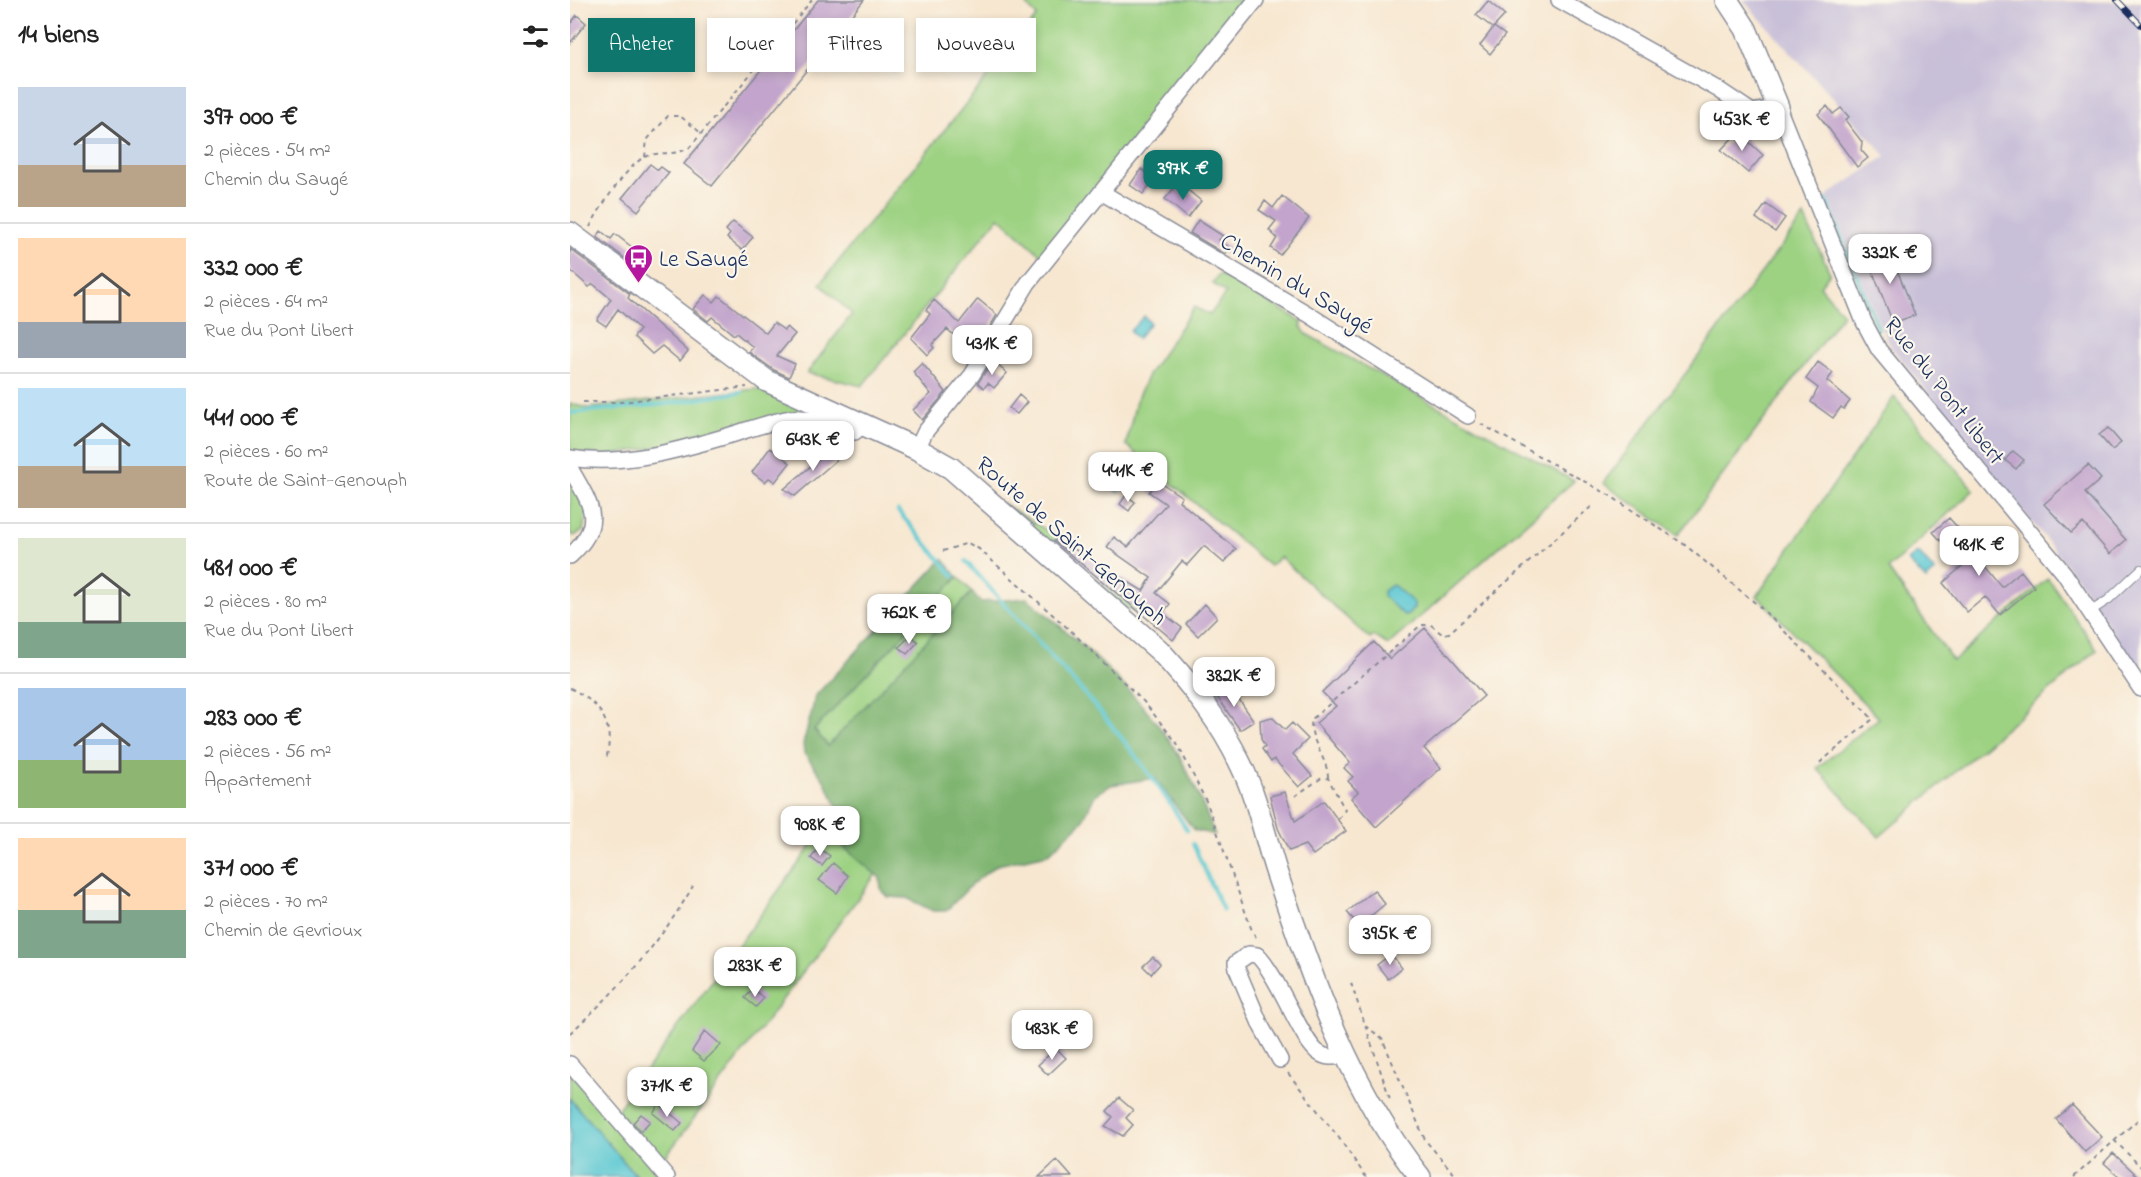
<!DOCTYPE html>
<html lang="fr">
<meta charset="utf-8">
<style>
:root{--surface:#fff;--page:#f2f2f2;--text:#222;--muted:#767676;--line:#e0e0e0;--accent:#0f766e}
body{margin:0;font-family:"Indie Flower",sans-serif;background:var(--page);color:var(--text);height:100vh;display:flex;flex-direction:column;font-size:22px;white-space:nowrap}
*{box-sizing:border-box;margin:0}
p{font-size:20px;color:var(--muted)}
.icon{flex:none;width:33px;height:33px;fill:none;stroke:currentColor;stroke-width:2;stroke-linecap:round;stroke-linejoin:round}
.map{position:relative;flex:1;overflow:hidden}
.details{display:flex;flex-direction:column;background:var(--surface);width:570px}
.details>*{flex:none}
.guide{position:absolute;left:18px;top:18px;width:570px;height:54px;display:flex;gap:12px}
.price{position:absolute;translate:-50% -51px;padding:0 14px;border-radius:12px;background:#fff;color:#222;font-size:20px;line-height:39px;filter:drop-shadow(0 2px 3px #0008)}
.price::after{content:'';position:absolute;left:50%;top:36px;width:18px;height:14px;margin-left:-9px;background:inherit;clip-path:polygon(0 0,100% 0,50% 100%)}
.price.current{background:var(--accent);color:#fff}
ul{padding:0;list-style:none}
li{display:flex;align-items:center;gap:18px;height:150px;padding:0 18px}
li+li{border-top:2px solid var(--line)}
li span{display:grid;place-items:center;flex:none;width:168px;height:120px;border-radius:0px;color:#555}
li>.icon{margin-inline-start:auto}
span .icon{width:72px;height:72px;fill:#fffc;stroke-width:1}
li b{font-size:26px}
h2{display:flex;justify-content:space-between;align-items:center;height:72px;padding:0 18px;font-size:26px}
.tag{padding:0 21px;border-radius:0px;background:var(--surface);box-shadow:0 3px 9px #0003;font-size:21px;line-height:54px}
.tag.current{background:var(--accent);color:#fff}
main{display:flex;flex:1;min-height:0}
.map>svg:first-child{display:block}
.industrial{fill:#c8bfd8}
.green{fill:#9dd282;stroke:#5c8070;stroke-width:1.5}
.forest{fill:#7eb470;stroke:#4c7267;stroke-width:1.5}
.water{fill:#5bc8d2;stroke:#3b7c98;stroke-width:1.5}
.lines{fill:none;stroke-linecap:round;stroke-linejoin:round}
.stream{stroke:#5bc8d2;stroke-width:4}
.building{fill:#c2a4cc}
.lane-casing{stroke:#898b97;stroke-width:10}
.street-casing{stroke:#898b97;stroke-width:18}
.secondary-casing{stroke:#898b97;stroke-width:24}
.path{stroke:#898b97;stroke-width:2;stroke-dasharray:4.5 4.5;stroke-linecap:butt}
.lane{stroke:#fff;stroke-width:8}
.street{stroke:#fff;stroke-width:15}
.secondary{stroke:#fff;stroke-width:21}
.rail-casing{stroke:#1b2f5e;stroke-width:6}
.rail{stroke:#fbf7ec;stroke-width:4;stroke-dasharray:11;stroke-linecap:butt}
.labels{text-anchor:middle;stroke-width:4.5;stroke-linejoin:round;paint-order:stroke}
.poi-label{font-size:24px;fill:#1b2f5e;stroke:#fbf7ec;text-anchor:start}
.street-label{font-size:24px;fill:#1b2f5e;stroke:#fbf7ec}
</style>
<main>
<section class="details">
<h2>14 biens<svg class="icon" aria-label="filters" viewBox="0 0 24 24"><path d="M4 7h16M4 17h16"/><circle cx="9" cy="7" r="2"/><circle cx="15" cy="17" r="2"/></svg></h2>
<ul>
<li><span style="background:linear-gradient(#c9d6e8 65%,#b9a48a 0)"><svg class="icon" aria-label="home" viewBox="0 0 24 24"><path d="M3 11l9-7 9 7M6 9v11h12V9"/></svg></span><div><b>397 000 €</b><p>2 pièces · 54 m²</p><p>Chemin du Saugé</p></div></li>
<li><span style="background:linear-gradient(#ffd9b3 70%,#9aa5b1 0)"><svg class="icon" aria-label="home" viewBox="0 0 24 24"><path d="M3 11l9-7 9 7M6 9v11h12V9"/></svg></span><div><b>332 000 €</b><p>2 pièces · 64 m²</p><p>Rue du Pont Libert</p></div></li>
<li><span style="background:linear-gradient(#bfe0f5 65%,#b9a48a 0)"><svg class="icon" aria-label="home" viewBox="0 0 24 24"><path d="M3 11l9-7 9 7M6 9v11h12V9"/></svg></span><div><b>441 000 €</b><p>2 pièces · 60 m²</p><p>Route de Saint-Genouph</p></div></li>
<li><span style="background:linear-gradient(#dfe7d0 70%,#7fa58c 0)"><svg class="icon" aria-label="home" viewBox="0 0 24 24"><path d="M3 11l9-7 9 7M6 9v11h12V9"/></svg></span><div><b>481 000 €</b><p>2 pièces · 80 m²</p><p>Rue du Pont Libert</p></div></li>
<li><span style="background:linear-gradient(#a9c7e8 60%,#8fb573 0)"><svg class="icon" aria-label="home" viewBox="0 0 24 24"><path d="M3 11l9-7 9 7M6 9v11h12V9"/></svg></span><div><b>283 000 €</b><p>2 pièces · 56 m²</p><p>Appartement</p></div></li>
<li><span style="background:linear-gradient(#ffd9b3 60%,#7fa58c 0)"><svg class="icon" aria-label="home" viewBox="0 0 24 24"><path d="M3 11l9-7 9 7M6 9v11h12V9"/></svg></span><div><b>371 000 €</b><p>2 pièces · 70 m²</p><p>Chemin de Gevrioux</p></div></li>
</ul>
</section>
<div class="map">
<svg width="1571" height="1177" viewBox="0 0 1571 1177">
<rect width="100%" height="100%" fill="#fbf7ec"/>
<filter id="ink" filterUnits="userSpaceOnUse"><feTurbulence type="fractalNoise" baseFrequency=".0167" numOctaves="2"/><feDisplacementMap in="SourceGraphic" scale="12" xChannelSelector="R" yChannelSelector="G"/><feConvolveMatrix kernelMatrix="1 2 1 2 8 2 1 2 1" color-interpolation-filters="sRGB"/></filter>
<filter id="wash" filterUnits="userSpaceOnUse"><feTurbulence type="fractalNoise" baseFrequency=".008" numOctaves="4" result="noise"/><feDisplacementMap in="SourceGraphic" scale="24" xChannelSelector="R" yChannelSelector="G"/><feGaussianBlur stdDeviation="1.35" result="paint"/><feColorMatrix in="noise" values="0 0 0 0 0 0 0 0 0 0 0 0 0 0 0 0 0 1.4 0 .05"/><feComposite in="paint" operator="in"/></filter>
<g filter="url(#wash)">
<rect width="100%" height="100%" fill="#f7e7d0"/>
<!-- industrial -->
<path class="industrial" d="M 1173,0 L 1571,2 L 1571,676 L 1507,578 L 1321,347 L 1308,321 L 1257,196 L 1316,156 Z"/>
<!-- green -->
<path class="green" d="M 462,0 L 677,0 L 472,256 L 429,217 L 292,386 L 237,373 L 282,314 L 250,284 L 467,16 L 457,6 Z
M 1234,216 L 1260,273 L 1250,286 L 1273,314 L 1108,535 L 1033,483 Z
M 650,274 L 733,322 L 731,326 L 736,334 L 1004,481 L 818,645 L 804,636 L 800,639 L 710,557 L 700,566 L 556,445 L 566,401 L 578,375 L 624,307 L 640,315 L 656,293 L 642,283 Z
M 186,389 L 214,395 L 254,418 L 41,455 L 0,453 L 0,404 L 18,408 Z
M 1324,397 L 1404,490 L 1318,569 L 1383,661 L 1478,578 L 1527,650 L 1309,837 L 1247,768 L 1309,718 L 1187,596 Z
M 0,475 L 17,510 L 13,531 L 4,536 L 0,534 Z
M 432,503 L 491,539 L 494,544 L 500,546 L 496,553 L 507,565 L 573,615 L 553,607 Z
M 388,577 L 402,592 L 259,747 L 244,730 Z
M 628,656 L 652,690 L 645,694 Z
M 253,830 L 306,874 L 93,1160 L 47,1110 Z
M 0,1072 L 91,1177 L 67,1177 L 0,1099 Z"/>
<!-- forest -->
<path class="forest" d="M 373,559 L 388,577 L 244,730 L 258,746 L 402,592 L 411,602 L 457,598 C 508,641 561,685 599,740 C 619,769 632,803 645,835 L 624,830 L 585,778 L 541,785 L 525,795 L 512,822 L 478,854 L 427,865 L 402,884 L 376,911 L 363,911 L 337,898 L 318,897 L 311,889 L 310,878 L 275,848 L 274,820 L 254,780 L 234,753 L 233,744 L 246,695 Z"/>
<!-- water -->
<path class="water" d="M 574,316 L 580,323 L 567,339 L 560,331 Z
M 541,474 L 551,476 L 552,489 L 549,492 L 545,491 Z
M 1348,552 L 1365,572 L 1356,580 L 1338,561 Z
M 823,585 L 844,603 L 844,608 L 838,615 L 834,615 L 813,596 L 813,591 Z
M 0,1099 L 67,1177 L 0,1177 Z"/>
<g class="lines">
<!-- stream -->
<path class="stream" d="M 1256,200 L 1308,329
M 0,413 L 96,404 L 172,392
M 328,511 L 384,576
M 396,561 C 472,649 556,730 617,830
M 623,844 L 653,910"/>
</g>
<g id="blocks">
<!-- building -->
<path class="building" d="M 248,0 L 294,0 L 142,186 L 114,164 Z
M 918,1 L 935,15 L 923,28 L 906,15 Z
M 7,15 L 16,23 L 0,43 L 0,24 Z
M 924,27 L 935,35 L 920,54 L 910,45 Z
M 1257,106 L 1263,114 L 1271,108 L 1279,117 L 1275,120 L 1292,142 L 1291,150 L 1298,158 L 1287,167 L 1248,114 Z
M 1168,132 L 1193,155 L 1178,173 L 1151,150 Z
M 80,164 L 88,170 L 91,167 L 99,173 L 68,211 L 52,198 Z
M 571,169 L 585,178 L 573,194 L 560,185 Z
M 605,187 L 611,192 L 614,187 L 631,201 L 618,218 L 595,199 Z
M 712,196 L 739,218 L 710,255 L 701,248 L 707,238 L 699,230 L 706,221 L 689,210 L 695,201 L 703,208 Z
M 1196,204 L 1215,218 L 1205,232 L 1186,218 Z
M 628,220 L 653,236 L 649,240 L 660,248 L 655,254 L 620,233 Z
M 163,222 L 183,237 L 172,250 L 157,238 L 160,234 L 156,230 Z
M 31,231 L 41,239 L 45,234 L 72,255 L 64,265 L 27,237 Z
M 1318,247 L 1345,315 L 1323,323 L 1296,255 Z
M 0,249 L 60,294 L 58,298 L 118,351 L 110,361 L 92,346 L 82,354 L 64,337 L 70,330 L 48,309 L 36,326 L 27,320 L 41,299 L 23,284 L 19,287 L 0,270 Z
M 135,295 L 144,302 L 149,296 L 196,333 L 204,323 L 214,330 L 217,327 L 225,334 L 207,356 L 225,364 L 219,377 L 204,370 L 179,352 L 183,347 L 166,333 L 164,335 L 142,317 L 138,321 L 123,309 Z
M 408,299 L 427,315 L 404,353 L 377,329 L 362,345 L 364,348 L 357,355 L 341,338 L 360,314 L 356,310 L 364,300 L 389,323 Z
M 422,361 L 437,373 L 424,388 L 418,383 L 414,388 L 408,383 Z
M 1248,362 L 1263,373 L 1257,381 L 1280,401 L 1274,409 L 1271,407 L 1263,418 L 1241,402 L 1248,388 L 1236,379 Z
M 352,363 L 376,392 L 352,420 L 343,410 L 361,394 L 343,372 Z
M 449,395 L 457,402 L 447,414 L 439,408 Z
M 1538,428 L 1551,443 L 1542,450 L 1529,435 Z
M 263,447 L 271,456 L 225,496 L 214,489 Z
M 200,448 L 220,463 L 205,482 L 199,478 L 195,482 L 182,472 Z
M 1443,451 L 1454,460 L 1446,469 L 1435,460 Z
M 1518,465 L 1531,479 L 1515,493 L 1556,540 L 1540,554 L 1513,523 L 1501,533 L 1474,504 Z
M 587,480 L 612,497 L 609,501 L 666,549 L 654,563 L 634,546 L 617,565 L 612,561 L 586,593 L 600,604 L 593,613 L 612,628 L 603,640 L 484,541 L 486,538 L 573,591 L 581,578 L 537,547 L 544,537 L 558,547 L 596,504 L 579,492 Z
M 556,495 L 565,502 L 559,511 L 550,504 Z
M 1379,518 L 1398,539 L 1395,542 L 1432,587 L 1451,571 L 1464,587 L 1430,615 L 1415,597 L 1397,612 L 1373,583 L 1398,561 L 1375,537 L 1371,541 L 1363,532 Z
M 635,604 L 647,617 L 628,636 L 616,624 Z
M 855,628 L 914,696 L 854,748 L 871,768 L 806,827 L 781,798 L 788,792 L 778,781 L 783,777 L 774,768 L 780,763 L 746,723 L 766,706 L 752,692 L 804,642 L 820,659 Z
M 341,635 L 348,642 L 337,654 L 329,647 Z
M 659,685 L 684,721 L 670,730 L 645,694 Z
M 702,717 L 715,730 L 722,723 L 738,739 L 723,754 L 742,776 L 729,787 L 704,759 L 701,762 L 692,749 L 695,746 L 691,739 L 690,720 Z
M 715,792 L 725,821 L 754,801 L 776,831 L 743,855 L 735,845 L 719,851 L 708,828 L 700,796 Z
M 249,848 L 260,856 L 252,866 L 241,858 Z
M 263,863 L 278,876 L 267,893 L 249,880 Z
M 804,890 L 815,904 L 789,926 L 777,912 Z
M 853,921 L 859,929 L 843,942 L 836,934 Z
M 209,952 L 218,959 L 213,967 L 207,963 L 200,972 L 189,965 L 196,955 L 203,960 Z
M 821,954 L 832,968 L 818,979 L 807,965 Z
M 583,957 L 590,964 L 581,974 L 573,966 Z
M 183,989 L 194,998 L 186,1007 L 175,998 Z
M 135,1031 L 151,1045 L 134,1061 L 122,1051 Z
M 486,1048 L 496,1058 L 478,1075 L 468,1065 Z
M 549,1098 L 563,1110 L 556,1118 L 563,1125 L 553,1136 L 535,1126 L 543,1117 L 537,1111 Z
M 89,1104 L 112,1123 L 105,1131 L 83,1113 Z
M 1502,1105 L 1532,1137 L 1515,1152 L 1486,1119 Z
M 71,1114 L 80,1121 L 71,1131 L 63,1123 Z
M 1543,1153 L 1569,1177 L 1550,1177 L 1534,1163 Z
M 487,1160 L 502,1177 L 469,1177 Z"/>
</g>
</g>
<g filter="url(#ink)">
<use href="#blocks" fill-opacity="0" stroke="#898b97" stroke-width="1.5"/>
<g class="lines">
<defs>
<path id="lane" d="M 1521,611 L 1538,600 L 1571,569"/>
<path id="street" d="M 989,0 L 1149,90 L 1182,112 L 1208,107 L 1294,322 L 1309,350 L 1494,573 L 1571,689
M 531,192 L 738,314 L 898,416
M 347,449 L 355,432 L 402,375 L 458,283 L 686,0
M 0,458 C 54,467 113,449 164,434 C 183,428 203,421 222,418 C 245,415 263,432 285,432 L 294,423
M 0,468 C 21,505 36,523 0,556
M 710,1060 L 691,1026 L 667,969 L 666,963 L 679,954 L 687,955 C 709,976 732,1043 749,1053 C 757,1059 766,1057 776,1056
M 0,1064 L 97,1177"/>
<path id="secondary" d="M 1157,0 L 1176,29 L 1208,107
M 0,233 L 197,381 L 347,449 L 381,468 L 590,651 C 622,686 651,722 671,765 C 688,800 695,838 707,874 C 742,980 780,1089 850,1177"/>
</defs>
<!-- lane casing -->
<use href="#lane" class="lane-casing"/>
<!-- street casing -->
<use href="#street" class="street-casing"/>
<!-- secondary casing -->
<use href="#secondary" class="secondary-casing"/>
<!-- path -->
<path class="path" d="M 75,157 L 77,140 L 98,116 L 110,116 L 131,133
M 20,227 C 29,209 57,165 75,157 C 90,150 106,157 120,147 L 242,0
M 13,402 L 51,402 L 177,387
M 911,424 L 1039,495 L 1115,545 L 1189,606 L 1303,719 L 1247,765
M 373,551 L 398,543 L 409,549 L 502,632 L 574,702 L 607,743 L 637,803 L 681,928 L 688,941
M 0,688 C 32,704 45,725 36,760
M 758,778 C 758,757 737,739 742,719 L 851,625 L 861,625 L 872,634 L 879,633 L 1023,505
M 725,796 L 750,779 L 758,778 L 775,810 L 768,820
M 781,983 L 821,1102
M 795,1026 L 812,1038 L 855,1140 L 887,1177
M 0,1033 C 48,990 91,942 123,886
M 718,1073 L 769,1138 L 796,1177
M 1544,1140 L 1571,1167
M 1504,1177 L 1571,1117"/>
<!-- lane -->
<use href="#lane" class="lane"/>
<!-- street -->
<use href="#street" class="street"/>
<!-- secondary -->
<use href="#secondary" class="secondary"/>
<defs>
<path id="rail" d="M 1547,0 L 1571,25"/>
</defs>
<!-- rail casing -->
<use href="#rail" class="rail-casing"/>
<!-- rail -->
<use href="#rail" class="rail"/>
</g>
</g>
<!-- icons -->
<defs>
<symbol id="bus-pin" viewBox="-11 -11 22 30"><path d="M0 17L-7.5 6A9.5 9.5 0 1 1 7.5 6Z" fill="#b5179e" stroke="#fbf7ec"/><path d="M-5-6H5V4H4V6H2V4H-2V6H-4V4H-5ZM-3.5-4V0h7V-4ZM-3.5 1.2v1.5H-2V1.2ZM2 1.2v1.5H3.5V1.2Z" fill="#fff"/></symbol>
</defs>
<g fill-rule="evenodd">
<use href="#bus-pin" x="52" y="242" width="33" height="45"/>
</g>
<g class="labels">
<!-- poi labels -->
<g class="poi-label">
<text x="89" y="266">Le Saugé</text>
</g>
<!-- street labels -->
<g class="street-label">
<text transform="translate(727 283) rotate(31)" y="8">Chemin du Saugé</text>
<text transform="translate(1375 390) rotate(52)" y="8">Rue du Pont Libert</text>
<text transform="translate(502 540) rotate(41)" y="8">Route de Saint-Genouph</text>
</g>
</g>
</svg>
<b class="price" style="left:1172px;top:152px">453K €</b>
<b class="price current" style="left:613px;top:201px">397K €</b>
<b class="price" style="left:1320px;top:285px">332K €</b>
<b class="price" style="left:422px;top:376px">431K €</b>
<b class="price" style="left:243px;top:472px">643K €</b>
<b class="price" style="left:558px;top:503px">441K €</b>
<b class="price" style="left:1409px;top:577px">481K €</b>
<b class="price" style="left:339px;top:645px">762K €</b>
<b class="price" style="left:664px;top:708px">382K €</b>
<b class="price" style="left:250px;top:857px">908K €</b>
<b class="price" style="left:820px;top:966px">395K €</b>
<b class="price" style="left:185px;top:998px">283K €</b>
<b class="price" style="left:482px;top:1061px">483K €</b>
<b class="price" style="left:97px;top:1118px">371K €</b>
<div class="guide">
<a class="tag current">Acheter</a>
<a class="tag">Louer</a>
<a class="tag">Filtres</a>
<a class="tag">Nouveau</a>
</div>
</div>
</main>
